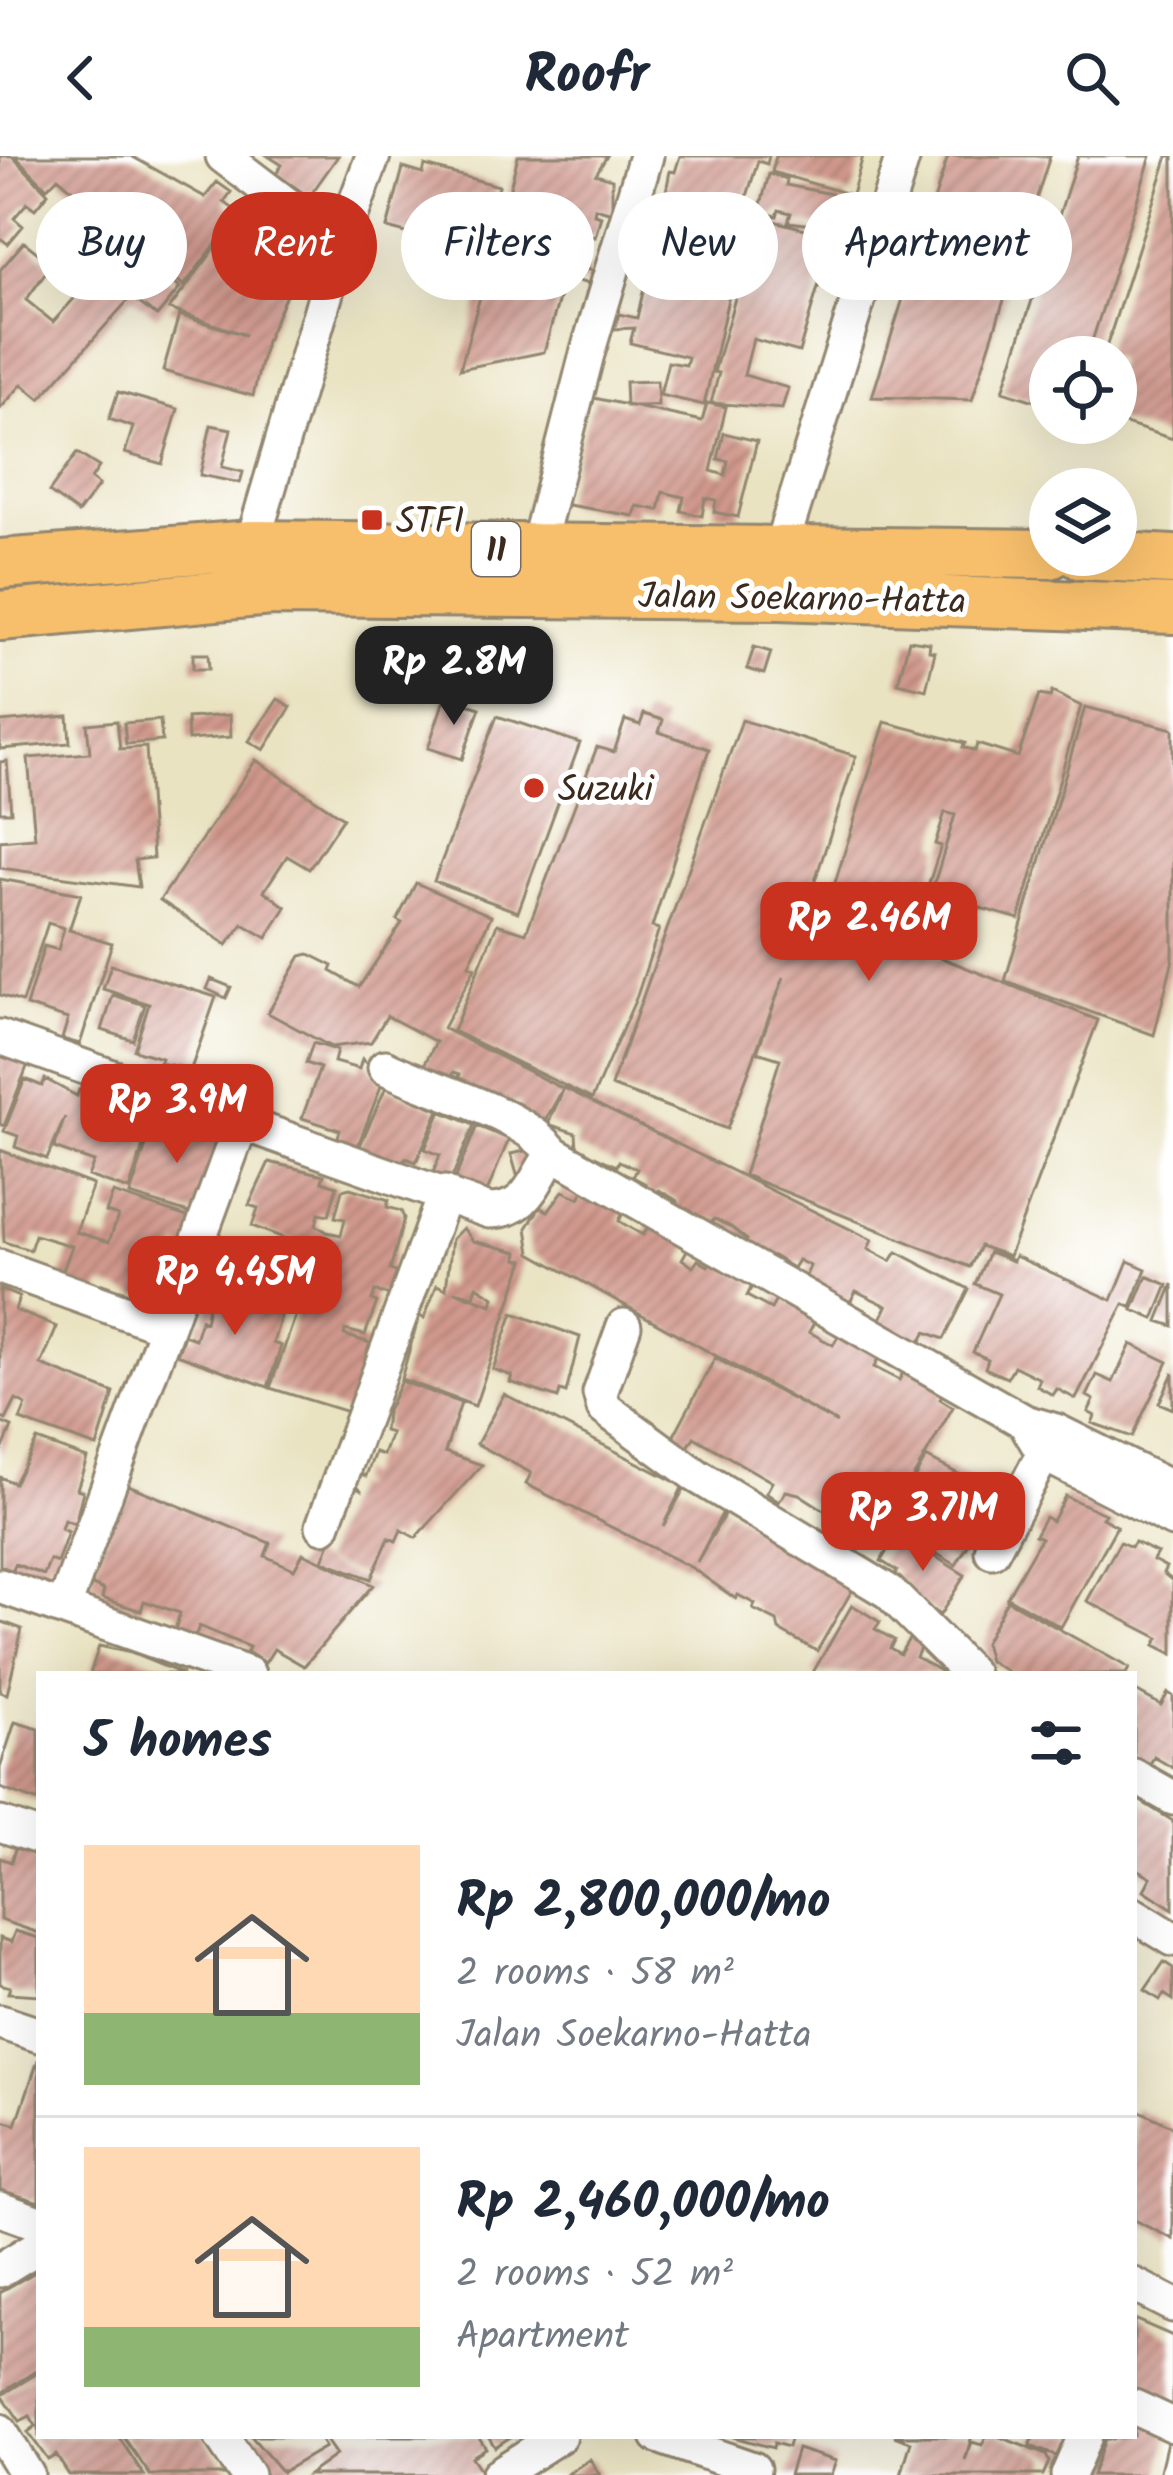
<!DOCTYPE html>
<meta charset="utf-8">
<style>
:root{--surface:#fff;--page:#f2f2f3;--text:#1f2937;--muted:#747a83;--line:#e0e1e3;--accent:#c8321e}
body{margin:0;font-family:Kalam,sans-serif;background:var(--page);color:var(--text);height:100vh;display:flex;flex-direction:column;font-size:45px;white-space:nowrap}
*{box-sizing:border-box;margin:0}
p{font-size:39px;color:var(--muted)}
.icon{flex:none;width:66px;height:66px;fill:none;stroke:currentColor;stroke-width:2;stroke-linecap:round;stroke-linejoin:round}
.map{position:relative;flex:1;overflow:hidden}
.panel{position:absolute;left:36px;top:1515px;width:1101px;height:768px;display:flex;flex-direction:column;background:var(--surface);border-radius:0px;box-shadow:0 12px 48px #0002}
.panel>*{flex:none}
.hud{position:absolute;left:36px;top:36px;width:1101px;height:108px;display:flex;gap:24px}
.controls{position:absolute;left:1029px;top:180px;display:grid;gap:24px}
.controls a{display:grid;place-items:center;width:108px;height:108px;border-radius:50%;background:var(--surface);box-shadow:0 12px 48px #0002;font-size:60px}
.price{position:absolute;translate:-50% -102px;padding:0 27px;border-radius:24px;background:var(--accent);color:#fff;font-size:39px;line-height:78px;filter:drop-shadow(0 3px 6px #0008)}
.price::after{content:'';position:absolute;left:50%;top:72px;width:36px;height:27px;margin-left:-18px;background:inherit;clip-path:polygon(0 0,100% 0,50% 100%)}
.price.selected{background:#222;color:#fff}
ul{padding:0;list-style:none}
li{display:flex;align-items:center;gap:36px;height:300px;padding:0 48px}
li+li{border-top:3px solid var(--line)}
li span{display:grid;place-items:center;flex:none;width:336px;height:240px;border-radius:0px;color:#555}
li>.icon{margin-inline-start:auto}
span .icon{width:144px;height:144px;fill:#fffc;stroke-width:1}
li b{font-size:51px}
h2{display:flex;justify-content:space-between;align-items:center;height:144px;padding:0 48px;font-size:51px}
.tag{padding:0 42px;border-radius:54px;background:var(--surface);box-shadow:0 12px 48px #0002;font-size:42px;line-height:108px}
.tag.selected{background:var(--accent);color:#fff}
header{display:flex;justify-content:space-between;align-items:center;height:156px;padding:0 48px;background:var(--surface);font-size:54px;font-weight:800}
.map>svg:first-child{display:block}
.building{fill:url(#building-hatch);fill-rule:evenodd}
.lines{fill:none;stroke-linecap:round;stroke-linejoin:round}
.minor-casing{stroke:#928670;stroke-width:39}
.highway-casing{stroke:#928670;stroke-width:54}
.minor{stroke:#fff;stroke-width:33}
.highway{stroke:#f7bf6c;stroke-width:48}
.poi-dot{fill:#c8321e;stroke:#fff;stroke-width:4.5}
.labels{text-anchor:middle;stroke-width:10;stroke-linejoin:round;paint-order:stroke}
.shield{fill:#fff;stroke:#766a62;stroke-width:3}
.shield-label{font-size:33px;font-weight:bold;fill:#3b2a1e}
.poi-label{font-size:36px;fill:#3b2a1e;stroke:#fff;text-anchor:start}
.street-label{font-size:36px;fill:#3b2a1e;stroke:#fff}
</style>
<header><svg class="icon" aria-label="back" viewBox="0 0 24 24"><path d="M15 5l-7 7 7 7"/></svg>Roofr<svg class="icon" aria-label="search" viewBox="0 0 24 24"><circle cx="10" cy="10" r="6"/><path d="M15 15l6 6"/></svg></header>
<div class="map">
<svg width="1173" height="2319" viewBox="0 0 1173 2319">
<defs>
<pattern id="building-hatch" width="6" height="6" patternUnits="userSpaceOnUse" patternTransform="scale(3)"><rect width="6" height="6" fill="#d1998d"/><path d="M-1 1l2-2M0 6l6-6M5 7l2-2" fill="none" stroke="#ab7d73"/></pattern>
</defs>
<rect width="100%" height="100%" fill="#fff"/>
<filter id="ink" filterUnits="userSpaceOnUse"><feTurbulence type="fractalNoise" baseFrequency=".00833" numOctaves="2"/><feDisplacementMap in="SourceGraphic" scale="24" xChannelSelector="R" yChannelSelector="G"/><feConvolveMatrix kernelMatrix="1 2 1 2 8 2 1 2 1" color-interpolation-filters="sRGB"/></filter>
<filter id="wash" filterUnits="userSpaceOnUse"><feTurbulence type="fractalNoise" baseFrequency=".004" numOctaves="4" result="noise"/><feDisplacementMap in="SourceGraphic" scale="48" xChannelSelector="R" yChannelSelector="G"/><feGaussianBlur stdDeviation="2.7" result="paint"/><feColorMatrix in="noise" values="0 0 0 0 0 0 0 0 0 0 0 0 0 0 0 0 0 1.4 0 .05"/><feComposite in="paint" operator="in"/></filter>
<g filter="url(#wash)">
<rect width="100%" height="100%" fill="#eae3c2"/>
<g id="blocks">
<!-- building -->
<path class="building" d="M 0,0 L 12,0 L 48,37 L 35,53 L 27,47 L 14,62 L 23,70 L 8,88 L 0,82 Z
M 15,0 L 131,0 L 205,41 L 217,26 L 231,36 L 224,46 L 239,57 L 184,130 L 58,21 L 47,32 Z
M 268,0 L 338,0 L 309,41 L 276,18 L 282,9 Z
M 518,0 L 607,0 L 596,18 L 612,23 L 612,57 L 595,52 L 594,58 L 601,60 L 595,81 L 589,79 L 581,111 L 592,115 L 588,128 L 565,121 L 544,196 L 460,213 L 499,72 L 516,77 L 518,69 L 502,64 Z
M 680,0 L 769,0 L 767,8 L 758,5 L 743,53 L 746,63 L 704,249 L 660,239 L 668,206 L 686,209 L 688,201 L 630,187 L 634,172 L 614,173 L 619,158 L 637,162 L 649,110 L 667,114 L 680,80 L 682,52 L 713,55 L 665,41 L 670,15 L 675,16 Z
M 776,0 L 863,0 L 852,39 L 772,16 Z
M 948,0 L 1050,0 L 972,244 L 872,241 Z
M 1078,0 L 1151,0 L 1087,201 L 1050,201 L 1050,250 L 1003,235 Z
M 1168,0 L 1173,0 L 1173,283 L 1116,265 L 1116,201 L 1103,201 Z
M 425,10 L 499,30 L 492,52 L 467,45 L 461,71 L 486,77 L 481,97 L 387,72 L 403,12 L 423,18 Z
M 769,18 L 787,23 L 786,29 L 847,41 L 839,72 L 788,66 L 791,57 L 779,54 L 777,60 L 759,56 Z
M 241,58 L 300,100 L 285,124 L 291,127 L 266,185 L 253,240 L 163,215 L 179,159 L 245,179 L 169,153 Z
M 758,61 L 833,80 L 799,196 L 753,183 L 744,219 L 788,232 L 782,253 L 711,247 L 719,217 L 714,216 Z
M 126,85 L 180,132 L 157,160 L 131,141 L 40,243 L 22,228 L 0,253 L 0,114 L 24,86 L 52,108 L 26,144 L 53,166 Z
M 657,225 L 658,250 L 626,250 L 625,226 Z
M 118,236 L 178,253 L 162,308 L 125,297 L 133,271 L 109,263 Z
M 594,242 L 702,265 L 707,247 L 726,251 L 711,315 L 725,319 L 728,305 L 718,303 L 724,277 L 757,285 L 738,361 L 714,356 L 716,344 L 705,342 L 702,360 L 681,355 L 684,341 L 663,336 L 659,354 L 637,350 L 634,360 L 562,348 Z
M 211,269 L 231,273 L 222,311 L 243,316 L 240,327 L 200,319 Z
M 77,297 L 99,311 L 91,323 L 99,329 L 78,357 L 49,336 Z
M 433,481 L 496,483 L 496,501 L 433,500 Z
M 909,484 L 930,487 L 929,495 L 935,496 L 926,534 L 898,527 Z
M 754,491 L 771,496 L 764,518 L 747,513 Z
M 193,498 L 208,498 L 209,513 L 193,513 Z
M 1052,536 L 1081,550 L 1019,763 L 931,738 L 955,659 L 945,656 L 935,688 L 941,690 L 909,789 L 1098,864 L 1009,1100 L 980,1090 L 970,1111 L 744,1019 L 780,903 L 757,896 L 784,821 L 727,973 L 611,930 L 742,564 L 856,600 L 795,785 L 815,791 L 885,566 L 965,587 L 963,591 L 975,595 L 977,588 L 1018,601 L 1039,539 L 1050,541 Z
M 445,541 L 480,552 L 462,603 L 428,592 Z
M 278,543 L 291,551 L 264,594 L 249,585 Z
M 1085,551 L 1173,573 L 1173,803 L 1154,879 L 1005,825 Z
M 644,558 L 663,564 L 659,576 L 709,593 L 652,771 L 659,773 L 637,840 L 592,943 L 453,875 L 497,768 L 526,777 L 597,591 L 614,596 L 625,564 L 640,569 Z
M 230,559 L 231,581 L 188,584 L 187,562 Z
M 68,560 L 70,587 L 0,593 L 0,566 Z
M 497,560 L 580,587 L 518,756 L 434,725 Z
M 160,564 L 162,585 L 126,588 L 124,567 Z
M 117,565 L 120,593 L 146,591 L 153,702 L 135,704 L 139,731 L 0,712 L 0,685 L 35,682 L 28,602 L 90,597 L 87,568 Z
M 256,604 L 343,662 L 309,713 L 287,700 L 264,735 L 286,751 L 267,782 L 243,768 L 227,789 L 160,744 Z
M 7,605 L 11,656 L 0,656 L 0,606 Z
M 0,723 L 81,738 L 69,774 L 112,787 L 80,888 L 62,883 L 68,863 L 26,850 L 44,790 L 58,794 L 64,772 L 48,767 L 22,846 L 0,839 Z
M 416,727 L 491,760 L 469,809 L 475,812 L 443,872 L 563,933 L 541,972 L 516,960 L 521,949 L 514,945 L 509,955 L 456,928 L 460,918 L 454,916 L 450,924 L 423,911 L 436,886 L 387,860 L 371,886 L 331,891 L 268,857 L 301,800 L 309,798 L 333,810 L 331,815 L 359,831 L 402,767 L 397,764 Z
M 111,809 L 216,841 L 191,913 L 159,907 L 161,902 L 134,894 L 149,848 L 103,833 Z
M 211,823 L 231,831 L 226,842 L 207,833 Z
M 113,839 L 145,849 L 133,884 L 102,874 Z
M 313,887 L 337,894 L 334,906 L 359,913 L 362,903 L 383,925 L 357,992 L 337,985 L 340,974 L 302,962 L 320,912 L 306,907 Z
M 0,892 L 30,903 L 4,970 L 0,968 Z
M 25,923 L 42,930 L 45,923 L 77,940 L 79,934 L 143,955 L 140,963 L 151,966 L 129,1034 L 88,1020 L 94,1006 L 54,992 L 65,961 L 47,1003 L 15,991 L 18,980 L 4,975 Z
M 386,931 L 439,954 L 416,1006 L 406,1002 L 401,1012 L 358,994 Z
M 564,932 L 872,1084 L 868,1093 L 891,1105 L 897,1096 L 969,1133 L 944,1183 L 926,1176 L 919,1188 L 879,1167 L 887,1150 L 856,1135 L 849,1148 L 804,1124 L 810,1110 L 798,1104 L 793,1112 L 773,1100 L 770,1105 L 744,1090 L 747,1084 L 731,1071 L 714,1063 L 708,1072 L 673,1053 L 678,1045 L 659,1034 L 656,1040 L 644,1034 L 646,1028 L 633,1021 L 637,1013 L 619,1005 L 617,1010 L 577,992 L 576,977 L 548,968 Z
M 441,955 L 474,969 L 451,1024 L 433,1017 L 440,999 L 425,993 Z
M 156,958 L 221,980 L 202,1061 L 130,1039 Z
M 477,970 L 509,983 L 484,1043 L 452,1030 Z
M 0,994 L 93,1029 L 76,1076 L 109,1086 L 118,1060 L 106,1056 L 113,1037 L 197,1064 L 187,1093 L 178,1090 L 162,1126 L 140,1141 L 102,1128 L 98,1139 L 59,1125 L 72,1090 L 35,1079 L 30,1094 L 4,1086 Z
M 530,994 L 536,1017 L 518,1022 L 511,998 Z
M 269,1006 L 324,1019 L 322,1025 L 337,1030 L 329,1059 L 319,1057 L 316,1069 L 327,1076 L 341,1079 L 345,1063 L 335,1061 L 342,1034 L 350,1032 L 389,1044 L 387,1051 L 401,1055 L 404,1062 L 390,1114 L 404,1119 L 397,1142 L 375,1135 L 372,1144 L 377,1146 L 365,1179 L 345,1174 L 344,1179 L 370,1187 L 360,1220 L 367,1222 L 354,1258 L 270,1232 L 311,1116 L 338,1123 L 315,1115 L 321,1096 L 252,1070 L 258,1052 L 249,1049 Z
M 586,1030 L 625,1053 L 619,1065 L 632,1073 L 643,1079 L 651,1066 L 690,1089 L 682,1103 L 693,1111 L 698,1104 L 708,1110 L 713,1102 L 754,1126 L 747,1140 L 771,1153 L 779,1139 L 817,1161 L 809,1176 L 833,1189 L 842,1174 L 883,1194 L 874,1211 L 899,1224 L 908,1208 L 947,1230 L 940,1243 L 953,1251 L 878,1383 L 853,1378 L 855,1374 L 799,1338 L 786,1335 L 779,1346 L 766,1337 L 772,1326 L 694,1281 L 687,1293 L 671,1285 L 715,1202 L 837,1267 L 531,1097 L 527,1072 L 540,1051 L 548,1055 L 563,1035 L 579,1042 Z
M 463,1072 L 473,1085 L 518,1096 L 517,1103 L 524,1104 L 475,1250 L 401,1223 L 419,1160 L 424,1162 L 437,1129 L 446,1133 L 452,1083 ZM 477,1130 L 494,1141 L 492,1149 L 454,1135 L 474,1140 Z
M 989,1096 L 1013,1105 L 1015,1100 L 1112,1144 L 1128,1105 L 1146,1113 L 1131,1151 L 1124,1148 L 1076,1243 L 1057,1233 L 1053,1239 L 1037,1230 L 1040,1223 L 1014,1210 L 1007,1222 L 985,1212 L 988,1203 L 973,1196 L 999,1138 L 975,1128 Z
M 1147,1120 L 1168,1129 L 1154,1163 L 1133,1154 Z
M 213,1125 L 231,1130 L 227,1142 L 281,1160 L 273,1187 L 281,1190 L 268,1231 L 177,1198 L 184,1179 L 195,1183 L 201,1164 L 205,1166 Z
M 1173,1128 L 1173,1170 L 1158,1165 Z
M 0,1133 L 19,1141 L 15,1154 L 57,1171 L 41,1209 L 114,1237 L 97,1291 L 20,1264 L 26,1249 L 16,1244 L 6,1264 L 0,1261 Z
M 513,1157 L 580,1181 L 566,1237 L 560,1235 L 558,1242 L 510,1226 L 512,1220 L 493,1213 Z
M 1131,1188 L 1168,1206 L 1132,1281 L 1092,1267 L 1095,1260 L 1088,1256 L 1094,1244 L 1087,1240 L 1097,1219 L 1113,1226 Z
M 1173,1217 L 1173,1253 L 1159,1247 Z
M 401,1225 L 461,1247 L 445,1296 L 482,1309 L 416,1382 L 401,1374 L 396,1385 L 389,1382 L 371,1423 L 323,1405 L 351,1329 L 360,1333 L 355,1326 L 359,1317 L 366,1320 L 375,1296 L 383,1299 L 391,1277 L 384,1275 L 386,1257 Z
M 504,1238 L 683,1330 L 663,1370 L 685,1331 L 725,1352 L 697,1406 L 727,1354 L 854,1431 L 817,1495 L 779,1474 L 777,1465 L 753,1453 L 755,1448 L 738,1439 L 736,1443 L 692,1412 L 526,1328 L 531,1317 L 477,1288 Z
M 0,1266 L 12,1271 L 0,1299 Z
M 37,1284 L 87,1302 L 77,1333 L 83,1335 L 75,1368 L 64,1364 L 61,1373 L 68,1376 L 57,1407 L 50,1404 L 44,1419 L 15,1408 L 13,1415 L 0,1410 L 0,1321 L 14,1327 Z
M 926,1301 L 991,1335 L 982,1349 L 999,1361 L 983,1389 L 972,1383 L 956,1409 L 888,1369 Z
M 123,1327 L 270,1387 L 265,1400 L 294,1413 L 303,1397 L 373,1429 L 304,1510 L 274,1493 L 265,1507 L 247,1496 L 249,1491 L 199,1470 L 195,1481 L 175,1474 L 180,1457 L 144,1445 L 141,1455 L 102,1442 L 104,1434 L 90,1428 Z
M 1065,1340 L 1105,1358 L 1102,1362 L 1117,1370 L 1061,1471 L 1007,1441 L 1041,1382 L 1035,1379 L 1045,1361 L 1052,1365 Z
M 897,1377 L 965,1419 L 940,1459 L 904,1437 L 908,1430 L 894,1421 L 897,1415 L 881,1405 Z
M 1120,1386 L 1131,1391 L 1135,1386 L 1157,1397 L 1153,1404 L 1166,1411 L 1163,1417 L 1173,1425 L 1173,1498 L 1155,1489 L 1159,1482 L 1087,1445 Z
M 1007,1444 L 1129,1512 L 1126,1518 L 1012,1518 L 989,1505 L 984,1487 Z
M 852,1449 L 880,1466 L 875,1473 L 894,1484 L 890,1492 L 900,1498 L 910,1481 L 922,1488 L 916,1501 L 945,1518 L 812,1518 Z
M 0,1465 L 22,1473 L 7,1538 L 0,1536 Z
M 99,1490 L 131,1497 L 183,1518 L 90,1518 Z
M 1134,1534 L 1161,1549 L 1168,1537 L 1173,1540 L 1173,1612 L 1154,1601 L 1147,1613 L 1134,1606 Z
M 15,1566 L 39,1573 L 39,1646 L 0,1632 L 0,1612 Z
M 1134,1641 L 1173,1665 L 1173,1753 L 1144,1734 L 1151,1721 L 1134,1711 Z
M 16,1690 L 39,1697 L 39,1777 L 0,1764 L 0,1702 L 11,1706 Z
M 15,1775 L 39,1782 L 39,1839 L 8,1837 L 10,1831 L 0,1828 L 0,1782 L 11,1786 Z
M 1164,1806 L 1173,1812 L 1173,1844 L 1164,1838 L 1160,1844 L 1145,1834 Z
M 38,1904 L 39,1904 L 39,2046 L 0,2034 L 0,1964 L 16,1969 Z
M 1136,1953 L 1173,1971 L 1173,2083 L 1134,2064 Z
M 39,2114 L 39,2213 L 0,2238 L 0,2136 Z
M 1134,2163 L 1173,2180 L 1173,2255 L 1134,2232 Z
M 39,2216 L 39,2280 L 118,2280 L 144,2319 L 69,2319 L 56,2299 L 48,2304 L 28,2276 L 36,2270 L 30,2260 L 20,2265 L 2,2239 Z
M 1134,2258 L 1170,2273 L 1159,2319 L 1092,2319 L 1105,2284 L 1134,2280 Z
M 123,2280 L 203,2280 L 231,2319 L 150,2319 Z
M 251,2280 L 318,2280 L 325,2291 L 282,2316 Z
M 323,2280 L 478,2280 L 486,2292 L 472,2301 L 484,2319 L 308,2319 L 336,2299 Z
M 488,2280 L 512,2280 L 495,2291 Z
M 791,2280 L 788,2291 L 774,2287 L 773,2292 L 733,2281 Z
M 894,2280 L 972,2280 L 965,2304 L 972,2286 L 982,2289 L 986,2280 L 998,2280 L 1046,2299 L 1049,2306 L 1043,2319 L 901,2319 L 911,2286 Z
M 1034,2280 L 1079,2280 L 1069,2305 L 1030,2290 Z
M 797,2293 L 836,2305 L 831,2319 L 789,2319 Z
M 590,2303 L 600,2319 L 566,2319 Z"/>
</g>
</g>
<g filter="url(#ink)">
<use href="#blocks" fill-opacity="0" stroke="#928670" stroke-width="3"/>
<g class="lines">
<defs>
<path id="minor" d="M 223,0 L 340,89
M 252,389 L 340,89 L 373,0
M 537,393 L 587,198 L 646,0
M 780,394 L 903,0
M 0,881 L 489,1055 C 529,1055 533,1025 553,997
M 385,911 C 431,935 523,956 553,997 L 1025,1266 L 1056,1275 L 1173,1333
M 0,1111 L 166,1171
M 624,1170 L 600,1237 L 604,1252 L 697,1320 L 889,1436 L 971,1518
M 1025,1266 L 1044,1298 L 1173,1364
M 323,1370 L 445,1037
M 992,1395 L 1052,1282
M 0,1430 L 248,1518
M 64,1451 L 241,968
M 1134,1620 L 1173,1642
M 0,1668 L 39,1681
M 1134,1759 L 1173,1783
M 0,1866 L 39,1879
M 0,2053 L 39,2067
M 0,2114 L 39,2090
M 1134,2129 L 1173,2149
M 1134,2251 L 1173,2269
M 0,2275 L 27,2319
M 221,2280 L 247,2319
M 658,2280 L 753,2313
M 498,2319 L 559,2280
M 1068,2319 L 1085,2280"/>
<path id="highway" d="M 1082,399 L 1173,404
M 0,408 L 252,389 L 1050,398
M 0,460 L 271,435 L 779,439 L 1173,453"/>
</defs>
<!-- minor casing -->
<use href="#minor" class="minor-casing"/>
<!-- highway casing -->
<use href="#highway" class="highway-casing"/>
<!-- minor -->
<use href="#minor" class="minor"/>
<!-- highway -->
<use href="#highway" class="highway"/>
</g>
</g>
<!-- markers -->
<g class="poi-dot">
<rect x="360" y="352" width="24" height="24" rx="6"/>
<circle cx="534" cy="632" r="12"/>
</g>
<g class="labels">
<!-- shield labels -->
<rect class="shield" x="472" y="366" width="48" height="54" rx="9"/>
<g class="shield-label">
<text x="496" y="405">11</text>
</g>
<!-- poi labels -->
<g class="poi-label">
<text x="396" y="377">STFI</text>
<text x="558" y="645">Suzuki</text>
</g>
<!-- street labels -->
<g class="street-label">
<text transform="translate(802 441) rotate(1)" y="13">Jalan Soekarno-Hatta</text>
</g>
</g>
</svg>
<div class="controls">
<a><svg class="icon" aria-label="locate" viewBox="0 0 24 24"><circle cx="12" cy="12" r="6"/><path d="M12 2v4M12 18v4M2 12h4M18 12h4"/></svg></a>
<a><svg class="icon" aria-label="layers" viewBox="0 0 24 24"><path d="M12 4l9 5-9 5-9-5zM3 14l9 5 9-5"/></svg></a>
</div>
<b class="price selected" style="left:454px;top:572px">Rp 2.8M</b>
<b class="price" style="left:869px;top:828px">Rp 2.46M</b>
<b class="price" style="left:177px;top:1010px">Rp 3.9M</b>
<b class="price" style="left:235px;top:1182px">Rp 4.45M</b>
<b class="price" style="left:923px;top:1418px">Rp 3.71M</b>
<div class="hud">
<a class="tag">Buy</a>
<a class="tag selected">Rent</a>
<a class="tag">Filters</a>
<a class="tag">New</a>
<a class="tag">Apartment</a>
</div>
<section class="panel">
<h2>5 homes<svg class="icon" aria-label="filters" viewBox="0 0 24 24"><path d="M4 7h16M4 17h16"/><circle cx="9" cy="7" r="2"/><circle cx="15" cy="17" r="2"/></svg></h2>
<ul>
<li><span style="background:linear-gradient(#ffd9b3 70%,#8fb573 0)"><svg class="icon" aria-label="home" viewBox="0 0 24 24"><path d="M3 11l9-7 9 7M6 9v11h12V9"/></svg></span><div><b>Rp 2,800,000/mo</b><p>2 rooms · 58 m²</p><p>Jalan Soekarno-Hatta</p></div></li>
<li><span style="background:linear-gradient(#ffd9b3 75%,#8fb573 0)"><svg class="icon" aria-label="home" viewBox="0 0 24 24"><path d="M3 11l9-7 9 7M6 9v11h12V9"/></svg></span><div><b>Rp 2,460,000/mo</b><p>2 rooms · 52 m²</p><p>Apartment</p></div></li>
</ul>
</section>
</div>
